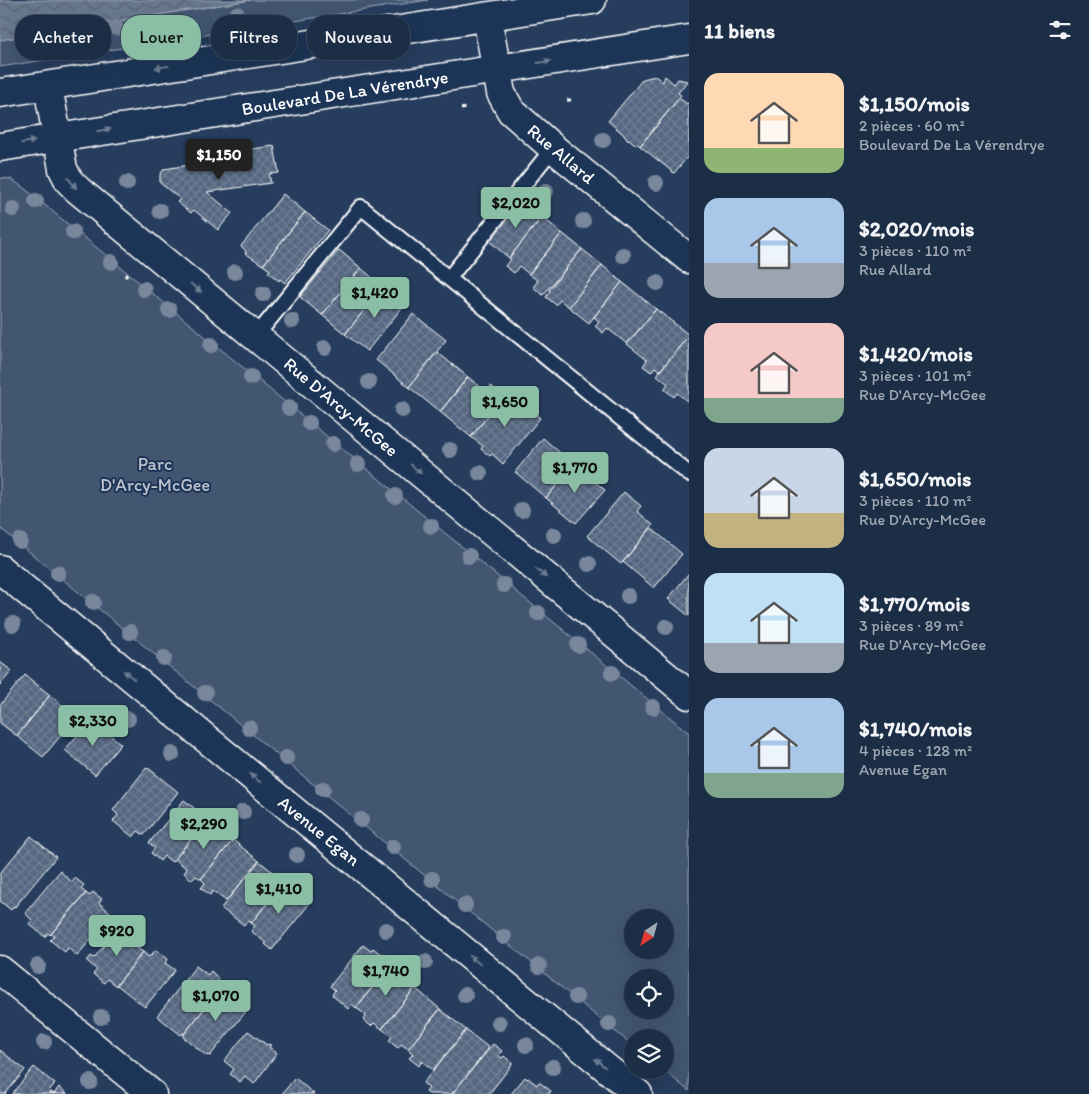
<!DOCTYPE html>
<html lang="fr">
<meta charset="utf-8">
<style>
:root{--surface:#1c2e46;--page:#25364d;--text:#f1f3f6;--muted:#a0a8b3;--line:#3a4a5f;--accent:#8abfa5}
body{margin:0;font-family:Itim,sans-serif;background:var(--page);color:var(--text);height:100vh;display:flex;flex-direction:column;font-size:19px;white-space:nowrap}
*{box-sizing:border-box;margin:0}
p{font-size:16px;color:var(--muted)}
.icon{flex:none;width:28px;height:28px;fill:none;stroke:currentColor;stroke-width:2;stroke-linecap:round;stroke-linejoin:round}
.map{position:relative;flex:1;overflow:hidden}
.drawer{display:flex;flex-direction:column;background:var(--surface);width:400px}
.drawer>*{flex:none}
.banner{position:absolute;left:15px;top:15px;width:475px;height:45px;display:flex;gap:10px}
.needle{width:32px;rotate:216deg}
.buttons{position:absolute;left:624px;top:909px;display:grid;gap:10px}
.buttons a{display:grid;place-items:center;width:50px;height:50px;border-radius:50%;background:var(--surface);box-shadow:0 5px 20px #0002,0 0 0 1px var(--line);font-size:25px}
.price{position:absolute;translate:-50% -42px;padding:0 11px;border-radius:5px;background:var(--accent);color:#111;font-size:16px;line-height:32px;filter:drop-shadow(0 1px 2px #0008)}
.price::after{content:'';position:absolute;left:50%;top:30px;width:15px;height:11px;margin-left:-8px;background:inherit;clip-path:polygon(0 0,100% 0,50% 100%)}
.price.active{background:#222;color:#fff}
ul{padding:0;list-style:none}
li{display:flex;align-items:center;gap:15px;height:125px;padding:0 15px}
li span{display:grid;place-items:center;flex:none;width:140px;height:100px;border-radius:15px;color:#555}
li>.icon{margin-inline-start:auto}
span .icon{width:60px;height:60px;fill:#fffc;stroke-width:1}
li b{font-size:21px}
h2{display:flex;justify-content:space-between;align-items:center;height:60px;padding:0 15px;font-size:21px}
.pill{padding:0 18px;border-radius:20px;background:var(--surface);box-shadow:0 5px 20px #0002,0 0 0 1px var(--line);font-size:18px;line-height:45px}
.pill.active{background:var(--accent);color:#111}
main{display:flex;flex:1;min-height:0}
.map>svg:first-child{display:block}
.green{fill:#425672;stroke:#a0aab8;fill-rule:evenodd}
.water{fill:url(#water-waves);stroke:#a4aebb}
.building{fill:url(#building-cross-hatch);stroke:#fff}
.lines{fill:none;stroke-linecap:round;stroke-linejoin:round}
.lane-casing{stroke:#fff;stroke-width:18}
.street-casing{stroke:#fff;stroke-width:31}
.secondary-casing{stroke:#fff;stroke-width:31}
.path{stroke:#fff;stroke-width:3;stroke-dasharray:4 4;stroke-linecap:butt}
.lane{stroke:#1d3557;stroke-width:14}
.street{stroke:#1d3557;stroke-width:28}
.secondary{stroke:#1d3557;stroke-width:28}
.tree{fill:#79879c}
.oneway{fill:#6c7c92}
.labels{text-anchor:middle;stroke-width:4;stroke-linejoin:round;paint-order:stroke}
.street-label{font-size:18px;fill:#fff;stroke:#1d3557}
.park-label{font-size:18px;fill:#bdc4ce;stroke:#1d3557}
</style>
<main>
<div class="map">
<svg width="689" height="1094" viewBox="0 0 689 1094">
<defs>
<pattern id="water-waves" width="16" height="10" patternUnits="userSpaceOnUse" patternTransform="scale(1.25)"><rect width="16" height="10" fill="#67788e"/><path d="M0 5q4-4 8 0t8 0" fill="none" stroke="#5a626d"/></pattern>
<pattern id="building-cross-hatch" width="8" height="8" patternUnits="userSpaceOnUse" patternTransform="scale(1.25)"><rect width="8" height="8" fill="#556781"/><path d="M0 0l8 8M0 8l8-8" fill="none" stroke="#6e7e94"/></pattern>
</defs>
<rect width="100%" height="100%" fill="#263d5e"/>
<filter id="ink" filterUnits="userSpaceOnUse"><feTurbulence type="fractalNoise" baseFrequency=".02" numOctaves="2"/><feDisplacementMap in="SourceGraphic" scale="10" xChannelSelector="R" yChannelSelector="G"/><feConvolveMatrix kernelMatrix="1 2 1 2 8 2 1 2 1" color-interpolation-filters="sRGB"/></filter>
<g filter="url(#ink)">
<!-- green -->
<path class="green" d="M 251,0 L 428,0 L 0,67 L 0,40 Z
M 0,178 L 11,179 L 24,188 L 689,733 L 689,1091 L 663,1070 L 665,1070 L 665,1038 L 632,1038 L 632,1045 L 0,528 ZM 632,918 L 665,918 L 665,950 L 632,950 ZM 632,978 L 665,978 L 665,1010 L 632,1010 Z"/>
<!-- water -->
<path class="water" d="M 0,0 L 251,0 L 0,40 Z"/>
<!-- building -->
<path class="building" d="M 655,76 L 663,82 L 665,76 L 674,84 L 678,79 L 687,81 L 678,93 L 681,95 L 679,98 L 640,146 L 638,144 L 636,145 L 629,139 L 628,141 L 623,134 L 608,121 L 643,79 Z
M 679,98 L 687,104 L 689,102 L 689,155 L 674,173 L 640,146 Z
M 274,146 L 279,173 L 269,174 L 271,183 L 207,192 L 232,213 L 218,230 L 194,210 L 191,213 L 177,202 L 180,199 L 160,183 L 160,175 L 164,169 L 234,158 L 233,154 L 251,151 L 252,149 Z
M 283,194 L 305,212 L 263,265 L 245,253 L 246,251 L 241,246 Z
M 522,200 L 542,217 L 509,258 L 489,241 Z
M 305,212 L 328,230 L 285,283 L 280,279 L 279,281 L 268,272 L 270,270 L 263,265 Z
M 542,217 L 562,233 L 529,274 L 519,266 L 514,273 L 505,266 L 511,259 L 509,258 Z
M 562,233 L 582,249 L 543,295 L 533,287 L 538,281 L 529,274 Z
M 582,249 L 602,265 L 569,307 L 560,300 L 556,305 L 546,297 L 550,291 L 549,290 Z
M 339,250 L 361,268 L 322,315 L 300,297 Z
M 602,265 L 622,282 L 589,323 L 569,307 Z
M 361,268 L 383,287 L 345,334 L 322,315 Z
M 622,282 L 656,309 L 627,344 L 607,328 L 603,333 L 595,326 L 599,321 L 594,317 Z
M 383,287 L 405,304 L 367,351 L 345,334 Z
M 656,309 L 689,335 L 660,371 L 655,367 L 651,372 L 643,366 L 647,360 L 627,344 Z
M 413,314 L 446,340 L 409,387 L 376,360 Z
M 689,335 L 689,398 L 687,401 L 677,393 L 674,397 L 664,389 L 668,384 L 657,375 Z
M 437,352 L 468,377 L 440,412 L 409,387 Z
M 468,377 L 486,392 L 491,386 L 500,393 L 495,399 L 499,402 L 471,437 L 440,412 Z
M 508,391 L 540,418 L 503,464 L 492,454 L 490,456 L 481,449 L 483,446 L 471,437 Z
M 543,438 L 574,465 L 546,498 L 515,472 Z
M 574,465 L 605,490 L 576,523 L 546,498 Z
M 624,492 L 641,506 L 637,511 L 653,525 L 621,564 L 587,536 Z
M 651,528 L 682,554 L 654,588 L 623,562 Z
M 689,573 L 689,616 L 668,599 Z
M 0,662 L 12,671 L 0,685 Z
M 25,675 L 50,695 L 17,736 L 0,723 L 0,705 Z
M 50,695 L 76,717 L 43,757 L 17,736 Z
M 91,719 L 121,744 L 95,775 L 65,750 Z
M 147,767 L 178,792 L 144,835 L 138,831 L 133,837 L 113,821 L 118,815 L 113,810 Z
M 184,800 L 208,819 L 172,862 L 164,856 L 160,861 L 151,853 L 155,848 L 149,843 Z
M 208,819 L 233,840 L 201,879 L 196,876 L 192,880 L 184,873 L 187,869 L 175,859 Z
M 31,836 L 56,857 L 15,907 L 14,906 L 11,910 L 0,901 L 0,873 Z
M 233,840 L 259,861 L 226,901 L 213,891 L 210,895 L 201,888 L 205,883 L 201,879 Z
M 259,861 L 285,882 L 251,923 L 248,920 L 244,925 L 221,908 Z
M 60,871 L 72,882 L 75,878 L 84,885 L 81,889 L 86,893 L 50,935 L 48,933 L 45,937 L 29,924 L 32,920 L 25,913 Z
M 285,882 L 310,903 L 272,950 L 265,944 L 266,943 L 251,931 L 255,926 L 251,923 Z
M 93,892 L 102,899 L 99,903 L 112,914 L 77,956 L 68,948 L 65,952 L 50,940 L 54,936 L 51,934 L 86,893 L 90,896 Z
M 120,926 L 129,933 L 131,931 L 143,941 L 137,948 L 143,952 L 116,986 L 107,979 L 104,983 L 93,974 L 97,970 L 87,961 L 91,956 L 94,958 Z
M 363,945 L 371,951 L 373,948 L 382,955 L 383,953 L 393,961 L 356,1008 L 352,1004 L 348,1009 L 332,995 L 335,990 L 330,986 Z
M 156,950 L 168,959 L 165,963 L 175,970 L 145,1007 L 117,985 L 143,952 L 149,957 Z
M 393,961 L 409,977 L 406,981 L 415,988 L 382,1029 L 374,1023 L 371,1026 L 363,1020 L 366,1015 L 356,1008 Z
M 196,966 L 208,975 L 211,971 L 219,979 L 216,983 L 222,987 L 184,1034 L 183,1033 L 181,1035 L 157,1016 Z
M 222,987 L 228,992 L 231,988 L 240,995 L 237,1000 L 248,1009 L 210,1056 L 208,1055 L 207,1056 L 183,1037 L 184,1034 Z
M 415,988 L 440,1009 L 408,1049 L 401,1044 L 398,1048 L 389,1041 L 392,1036 L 382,1029 Z
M 440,1009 L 466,1030 L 433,1070 L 422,1061 L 419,1066 L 409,1058 L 413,1054 L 408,1049 Z
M 466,1030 L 489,1048 L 452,1094 L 429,1094 L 426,1092 L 429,1088 L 423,1083 Z
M 248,1031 L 267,1045 L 268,1044 L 271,1045 L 269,1047 L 277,1053 L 254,1084 L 245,1076 L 240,1082 L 230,1074 L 234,1069 L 224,1061 Z
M 493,1044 L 502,1051 L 498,1055 L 502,1058 L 504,1056 L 512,1063 L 511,1066 L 489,1094 L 452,1094 Z
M 0,1050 L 25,1070 L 5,1094 L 0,1094 Z
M 34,1067 L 55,1084 L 49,1090 L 51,1092 L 50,1094 L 12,1094 Z
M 525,1077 L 527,1079 L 528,1078 L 537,1085 L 539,1082 L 551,1091 L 549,1094 L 511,1094 Z
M 295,1078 L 314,1094 L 282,1094 Z
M 59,1087 L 67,1094 L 50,1094 L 51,1092 L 54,1094 Z"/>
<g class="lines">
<defs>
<path id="lane" d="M 449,278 L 553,148
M 256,336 L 361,207 L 689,474"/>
<path id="street" d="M 48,86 L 63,169 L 69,181 L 78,190 L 689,695
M 0,569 L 638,1094
M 0,970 L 152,1094"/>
<path id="secondary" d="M 487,17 L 501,93 L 511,111 L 553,148 L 689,259
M 0,93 L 592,0
M 0,147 L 689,39"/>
</defs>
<!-- lane casing -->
<use href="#lane" class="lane-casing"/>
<!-- street casing -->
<use href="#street" class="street-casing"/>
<!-- secondary casing -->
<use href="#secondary" class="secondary-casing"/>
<!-- path -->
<path class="path" d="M 567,100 L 571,100
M 461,109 L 466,108
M 125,277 L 130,271"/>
<!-- lane -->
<use href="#lane" class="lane"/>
<!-- street -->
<use href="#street" class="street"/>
<!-- secondary -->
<use href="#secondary" class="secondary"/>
</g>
<!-- trees -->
<g class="tree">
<circle cx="237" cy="14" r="8"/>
<circle cx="116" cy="28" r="8"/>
<circle cx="159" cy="29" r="8"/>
<circle cx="603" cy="140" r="8"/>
<circle cx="127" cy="183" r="8"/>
<circle cx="656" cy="183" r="8"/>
<circle cx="546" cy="191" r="8"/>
<circle cx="36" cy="201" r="8"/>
<circle cx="13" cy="209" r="8"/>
<circle cx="160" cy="211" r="8"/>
<circle cx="583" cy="221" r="8"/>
<circle cx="73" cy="232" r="8"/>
<circle cx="623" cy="255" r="8"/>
<circle cx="111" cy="262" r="8"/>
<circle cx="235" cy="272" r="8"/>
<circle cx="657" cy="283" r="8"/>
<circle cx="144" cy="289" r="8"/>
<circle cx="263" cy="294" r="8"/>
<circle cx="169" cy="310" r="8"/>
<circle cx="292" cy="321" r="8"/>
<circle cx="211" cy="345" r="8"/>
<circle cx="325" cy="348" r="8"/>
<circle cx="251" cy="377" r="8"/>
<circle cx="369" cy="382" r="8"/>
<circle cx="289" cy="408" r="8"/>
<circle cx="402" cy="410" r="8"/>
<circle cx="309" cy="423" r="8"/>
<circle cx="333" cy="444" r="8"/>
<circle cx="450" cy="450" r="8"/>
<circle cx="358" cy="464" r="8"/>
<circle cx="480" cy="473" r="8"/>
<circle cx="395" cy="496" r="8"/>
<circle cx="522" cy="510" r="8"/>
<circle cx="431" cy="526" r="8"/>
<circle cx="554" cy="535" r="8"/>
<circle cx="20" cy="541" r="8"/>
<circle cx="469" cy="556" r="8"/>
<circle cx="589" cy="564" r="8"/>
<circle cx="58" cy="573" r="8"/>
<circle cx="504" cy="585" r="8"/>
<circle cx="628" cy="596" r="8"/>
<circle cx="93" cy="602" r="8"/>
<circle cx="538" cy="613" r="8"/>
<circle cx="13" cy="624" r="8"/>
<circle cx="666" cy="627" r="8"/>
<circle cx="130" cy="632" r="8"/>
<circle cx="578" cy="645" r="8"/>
<circle cx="164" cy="658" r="8"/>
<circle cx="612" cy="673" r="8"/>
<circle cx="205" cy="693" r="8"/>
<circle cx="653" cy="707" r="8"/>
<circle cx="128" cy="719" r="8"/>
<circle cx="249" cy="728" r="8"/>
<circle cx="172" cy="754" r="8"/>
<circle cx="286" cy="758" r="8"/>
<circle cx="323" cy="789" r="8"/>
<circle cx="243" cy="812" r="8"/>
<circle cx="361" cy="820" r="8"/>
<circle cx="393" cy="847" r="8"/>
<circle cx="297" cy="855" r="8"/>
<circle cx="432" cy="879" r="8"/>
<circle cx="465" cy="905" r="8"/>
<circle cx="386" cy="930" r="8"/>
<circle cx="504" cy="937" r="8"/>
<circle cx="425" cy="962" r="8"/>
<circle cx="38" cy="966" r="8"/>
<circle cx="539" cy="966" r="8"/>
<circle cx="465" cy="995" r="8"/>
<circle cx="576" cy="997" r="8"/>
<circle cx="101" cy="1017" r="8"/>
<circle cx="499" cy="1023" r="8"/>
<circle cx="609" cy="1024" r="8"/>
<circle cx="44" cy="1042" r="8"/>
<circle cx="526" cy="1045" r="8"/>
<circle cx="553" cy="1067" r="8"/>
<circle cx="90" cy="1082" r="8"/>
</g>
<!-- one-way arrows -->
<defs><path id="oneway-solid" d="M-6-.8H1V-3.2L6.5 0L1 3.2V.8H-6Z" transform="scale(1.25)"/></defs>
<g class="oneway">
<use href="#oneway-solid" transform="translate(544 62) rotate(-9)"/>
<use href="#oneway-solid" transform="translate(162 67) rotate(171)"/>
<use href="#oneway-solid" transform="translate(104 130) rotate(-9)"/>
<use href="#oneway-solid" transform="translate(28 142) rotate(-9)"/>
<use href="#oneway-solid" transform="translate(72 183) rotate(50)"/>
<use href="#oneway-solid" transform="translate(196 288) rotate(39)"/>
<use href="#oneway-solid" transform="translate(416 469) rotate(40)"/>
<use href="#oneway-solid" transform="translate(541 573) rotate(40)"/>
<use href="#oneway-solid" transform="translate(129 675) rotate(-141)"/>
<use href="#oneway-solid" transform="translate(255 778) rotate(-141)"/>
<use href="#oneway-solid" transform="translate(475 960) rotate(-141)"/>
<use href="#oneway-solid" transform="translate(600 1063) rotate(-141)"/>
</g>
</g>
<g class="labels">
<!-- street labels -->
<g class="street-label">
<text transform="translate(345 93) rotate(-9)" y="6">Boulevard De La Vérendrye</text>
<text transform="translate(561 154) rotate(40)" y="6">Rue Allard</text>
<text transform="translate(341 407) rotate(40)" y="6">Rue D'Arcy-McGee</text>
<text transform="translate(319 831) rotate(39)" y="6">Avenue Egan</text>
</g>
<!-- park labels -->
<g class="park-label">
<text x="155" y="470">Parc<tspan x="155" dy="21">D'Arcy-McGee</tspan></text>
</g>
</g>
</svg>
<div class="buttons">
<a><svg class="needle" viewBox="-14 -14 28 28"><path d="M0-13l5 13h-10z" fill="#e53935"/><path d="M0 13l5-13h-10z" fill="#a0a8b3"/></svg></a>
<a><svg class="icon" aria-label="locate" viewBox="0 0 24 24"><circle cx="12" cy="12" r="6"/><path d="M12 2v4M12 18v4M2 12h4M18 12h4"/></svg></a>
<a><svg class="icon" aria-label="layers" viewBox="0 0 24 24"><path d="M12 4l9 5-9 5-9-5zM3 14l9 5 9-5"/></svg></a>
</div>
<b class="price active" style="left:219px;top:181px">$1,150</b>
<b class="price" style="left:516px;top:229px">$2,020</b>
<b class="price" style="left:375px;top:319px">$1,420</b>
<b class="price" style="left:505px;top:428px">$1,650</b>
<b class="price" style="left:575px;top:494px">$1,770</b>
<b class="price" style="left:93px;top:747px">$2,330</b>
<b class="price" style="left:204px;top:850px">$2,290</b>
<b class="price" style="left:279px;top:915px">$1,410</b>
<b class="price" style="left:117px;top:957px">$920</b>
<b class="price" style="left:386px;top:997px">$1,740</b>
<b class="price" style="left:216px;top:1022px">$1,070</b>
<div class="banner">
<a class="pill">Acheter</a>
<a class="pill active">Louer</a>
<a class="pill">Filtres</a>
<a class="pill">Nouveau</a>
</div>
</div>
<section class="drawer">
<h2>11 biens<svg class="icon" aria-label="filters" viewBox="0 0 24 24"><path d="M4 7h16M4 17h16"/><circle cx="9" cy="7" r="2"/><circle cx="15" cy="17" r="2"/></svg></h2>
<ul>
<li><span style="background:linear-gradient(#ffd9b3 75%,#8fb573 0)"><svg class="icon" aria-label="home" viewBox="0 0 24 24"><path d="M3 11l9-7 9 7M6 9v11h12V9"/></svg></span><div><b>$1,150/mois</b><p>2 pièces · 60 m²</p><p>Boulevard De La Vérendrye</p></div></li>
<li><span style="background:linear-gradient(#a9c7e8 65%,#9aa5b1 0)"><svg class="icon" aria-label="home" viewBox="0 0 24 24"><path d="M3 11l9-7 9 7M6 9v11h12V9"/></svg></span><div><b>$2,020/mois</b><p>3 pièces · 110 m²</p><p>Rue Allard</p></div></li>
<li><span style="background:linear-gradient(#f6c9c9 75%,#7fa58c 0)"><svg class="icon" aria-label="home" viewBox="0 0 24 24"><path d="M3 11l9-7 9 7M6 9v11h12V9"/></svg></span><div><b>$1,420/mois</b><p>3 pièces · 101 m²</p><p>Rue D'Arcy-McGee</p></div></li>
<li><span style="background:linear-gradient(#c9d6e8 65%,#c2b280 0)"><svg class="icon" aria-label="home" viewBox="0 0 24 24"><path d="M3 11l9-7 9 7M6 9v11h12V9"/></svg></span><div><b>$1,650/mois</b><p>3 pièces · 110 m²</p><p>Rue D'Arcy-McGee</p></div></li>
<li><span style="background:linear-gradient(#bfe0f5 70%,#9aa5b1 0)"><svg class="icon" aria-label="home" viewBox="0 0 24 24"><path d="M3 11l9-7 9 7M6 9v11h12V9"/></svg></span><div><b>$1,770/mois</b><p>3 pièces · 89 m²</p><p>Rue D'Arcy-McGee</p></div></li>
<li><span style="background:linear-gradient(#a9c7e8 75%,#7fa58c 0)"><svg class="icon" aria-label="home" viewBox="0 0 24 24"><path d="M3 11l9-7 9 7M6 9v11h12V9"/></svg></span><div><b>$1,740/mois</b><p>4 pièces · 128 m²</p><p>Avenue Egan</p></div></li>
</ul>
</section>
</main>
